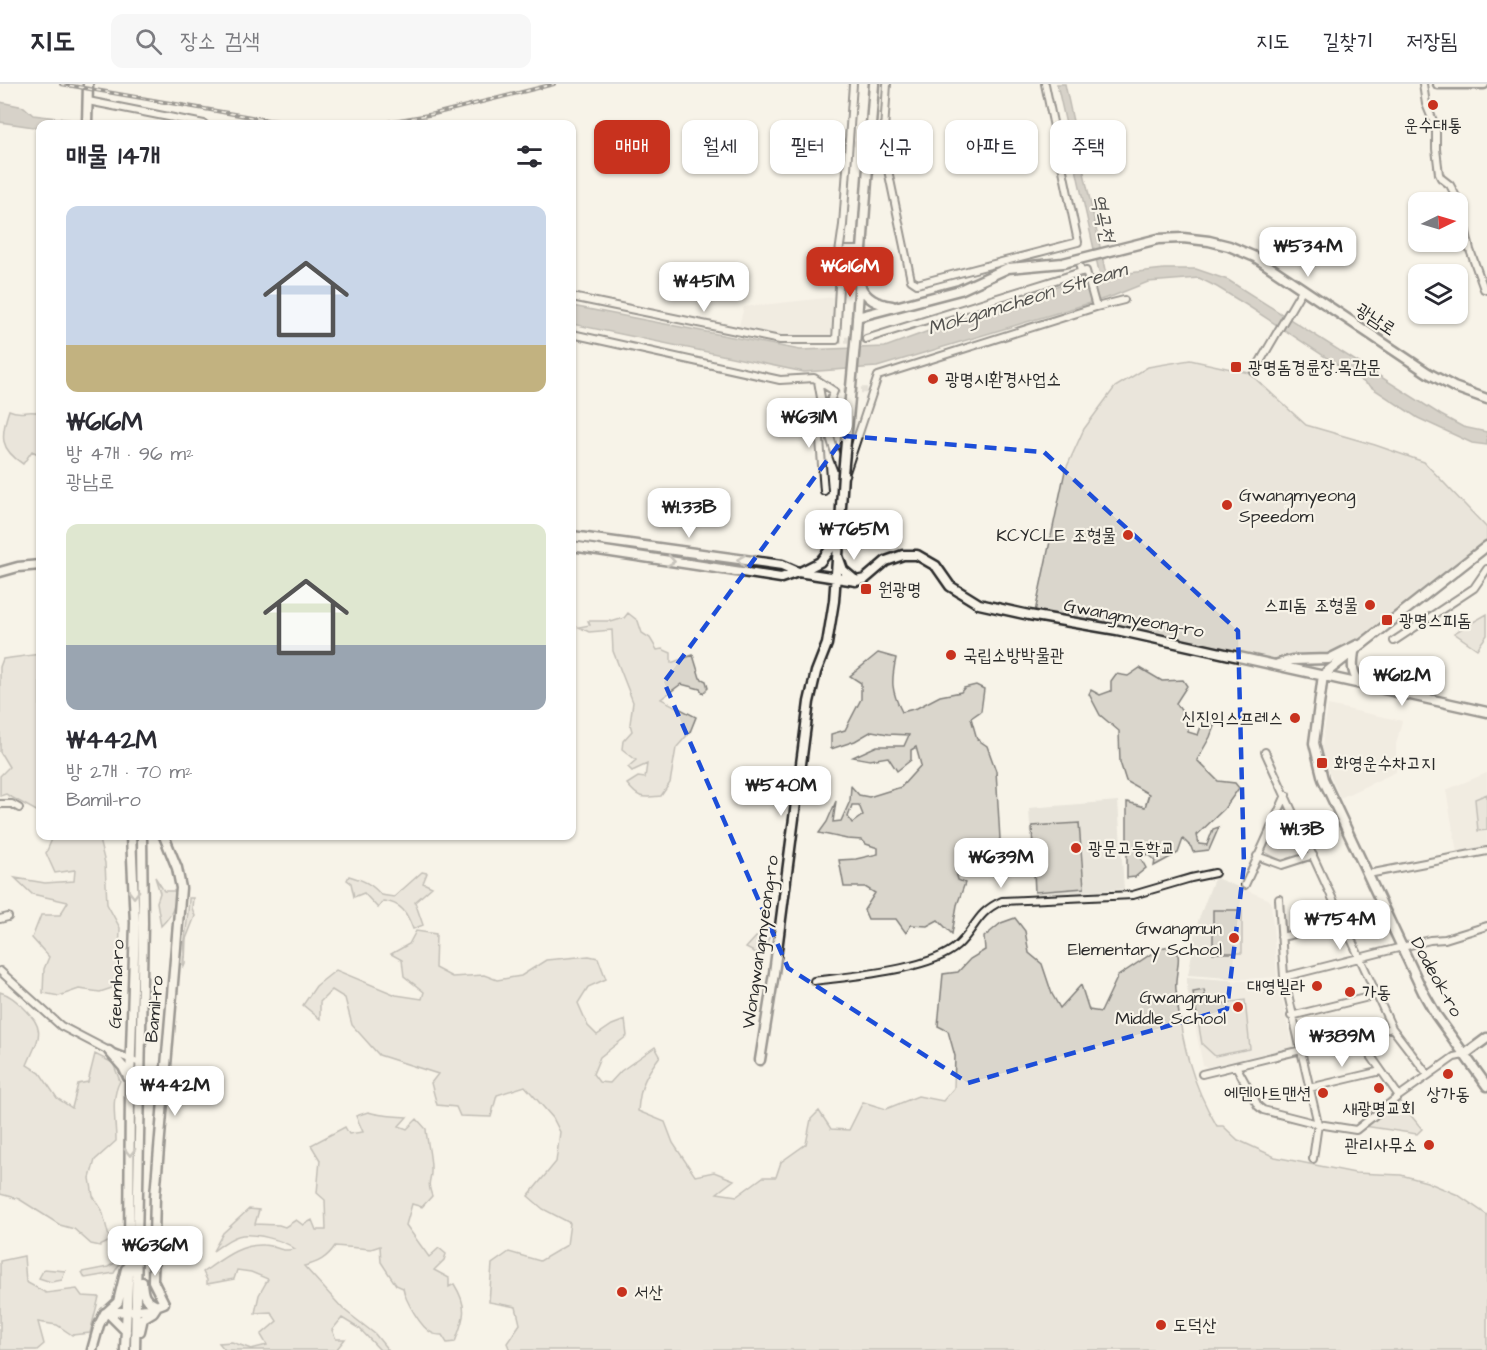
<!DOCTYPE html>
<html lang="ko">
<meta charset="utf-8">
<style>
:root{--surface:#fff;--page:#f7f7f7;--text:#2b2b33;--muted:#7c7c81;--line:#e1e1e2;--accent:#c8321e}
body{margin:0;font-family:"Architects Daughter","Poor Story",sans-serif;background:var(--page);color:var(--text);height:100vh;display:flex;flex-direction:column;font-size:22px;white-space:nowrap}
*{box-sizing:border-box;margin:0}
p{font-size:20px;color:var(--muted)}
.icon{flex:none;width:33px;height:33px;fill:none;stroke:currentColor;stroke-width:2;stroke-linecap:round;stroke-linejoin:round}
.map{position:relative;flex:1;overflow:hidden}
.drawer{position:absolute;left:36px;top:36px;width:540px;height:720px;display:flex;flex-direction:column;background:var(--surface);border-radius:12px;box-shadow:0 2px 4px #0004}
.drawer>*{flex:none}
.hud{position:absolute;left:594px;top:36px;width:570px;height:54px;display:flex;gap:12px}
.needle{width:39px;rotate:85deg}
.buttons{position:absolute;left:1408px;top:108px;display:grid;gap:12px}
.buttons a{display:grid;place-items:center;width:60px;height:60px;border-radius:12px;background:var(--surface);box-shadow:0 2px 4px #0004;font-size:30px}
.price{position:absolute;translate:-50% -51px;padding:0 14px;border-radius:12px;background:#fff;color:#222;font-size:20px;line-height:39px;filter:drop-shadow(0 2px 3px #0008)}
.price::after{content:'';position:absolute;left:50%;top:36px;width:18px;height:14px;margin-left:-9px;background:inherit;clip-path:polygon(0 0,100% 0,50% 100%)}
.price.selected{background:var(--accent);color:#fff}
ul{padding:0;list-style:none}
li{display:grid;align-content:center;gap:12px;height:318px;padding:0 30px}
li span{display:grid;place-items:center;height:186px;border-radius:12px;color:#555}
li>.icon{margin-inline-start:auto}
span .icon{width:108px;height:108px;fill:#fffc;stroke-width:1}
li b{font-size:26px}
h2{display:flex;justify-content:space-between;align-items:center;height:72px;padding:0 30px;font-size:26px}
.tag{padding:0 21px;border-radius:12px;background:var(--surface);box-shadow:0 2px 4px #0004;font-size:21px;line-height:54px}
.tag.selected{background:var(--accent);color:#fff}
header{display:flex;align-items:center;gap:36px;box-sizing:border-box;height:84px;padding:0 30px;background:var(--surface);border-bottom:2px solid var(--line)}
header strong{font-size:28px}
nav{display:flex;gap:33px;margin-inline-start:auto;font-size:21px}
.search{width:420px;height:54px;background:var(--page);display:flex;align-items:center;gap:15px;box-sizing:border-box;padding:0 21px;border-radius:12px;color:var(--muted);font-size:22px}
.map>svg:first-child{display:block}
.built{fill:#e8e4da}
.green{fill:#dad6cc;stroke:#82807c;stroke-width:1.5;fill-rule:evenodd}
.water{fill:#afaca4;stroke:#7a7874;stroke-width:1.5}
.lines{fill:none;stroke-linecap:round;stroke-linejoin:round}
.street-tunnel{stroke:#cecbc2;stroke-width:6;stroke-dasharray:6 3;stroke-linecap:butt}
.street-casing{stroke:#2b2b2b;stroke-width:10}
.secondary-casing{stroke:#2b2b2b;stroke-width:13}
.street{stroke:#f7f3e8;stroke-width:6}
.secondary{stroke:#f7f3e8;stroke-width:8}
.rail-casing{stroke:#2b2b2b;stroke-width:4}
.rail{stroke:#f7f3e8;stroke-width:1.5;stroke-dasharray:4.5;stroke-linecap:butt}
.secondary-bridge-casing{stroke:#2b2b2b;stroke-width:13;stroke-linecap:butt}
.secondary-bridge{stroke:#f7f3e8;stroke-width:8}
.oneway{stroke:#918f8a}
.marked{fill:none;stroke:#1d4ed8;stroke-width:4.5;stroke-dasharray:12 8;stroke-linejoin:round}
.poi-dot{fill:#c8321e;stroke:#f7f3e8;stroke-width:2}
.labels{text-anchor:middle;stroke-width:4.5;stroke-linejoin:round;paint-order:stroke}
.poi-label{font-size:18px;fill:#2b2b2b;stroke:#f7f3e8;text-anchor:start}
.street-label{font-size:18px;fill:#2b2b2b;stroke:#f7f3e8}
.water-label{font-size:20px;font-style:italic;fill:#53524f;stroke:#f7f3e8}
</style>
<header>
<strong>지도</strong>
<div class="search"><svg class="icon" aria-label="search" viewBox="0 0 24 24"><circle cx="10" cy="10" r="6"/><path d="M15 15l6 6"/></svg>장소 검색</div>
<nav><a>지도</a><a>길찾기</a><a>저장됨</a></nav>
</header>
<div class="map">
<svg width="1487" height="1266" viewBox="0 0 1487 1266">
<rect width="100%" height="100%" fill="#f7f3e8"/>
<filter id="ink" filterUnits="userSpaceOnUse"><feTurbulence type="fractalNoise" baseFrequency=".0167" numOctaves="2"/><feDisplacementMap in="SourceGraphic" scale="12" xChannelSelector="R" yChannelSelector="G"/><feConvolveMatrix kernelMatrix="1 2 1 2 8 2 1 2 1" color-interpolation-filters="sRGB"/></filter>
<g filter="url(#ink)">
<!-- built -->
<path class="built" d="M 835,213 L 833,251 L 780,252 L 739,242 L 744,223 Z
M 1328,621 L 1402,637 L 1396,660 L 1396,688 L 1340,714 L 1326,681 L 1322,663 Z
M 1487,689 L 1487,763 L 1457,768 L 1446,706 Z
M 1118,717 L 1124,805 L 1034,811 L 1029,724 Z
M 1216,794 L 1268,815 L 1271,818 L 1277,893 L 1242,895 L 1188,891 L 1198,837 L 1213,797 Z
M 1187,893 L 1242,897 L 1278,896 L 1292,963 L 1207,983 L 1203,981 L 1187,904 Z"/>
<!-- green -->
<path class="green" d="M 1190,276 L 1249,289 L 1306,341 L 1375,361 L 1424,378 L 1487,444 L 1487,457 L 1333,577 L 1276,577 L 1120,543 L 1035,528 L 1065,387 L 1084,345 L 1115,303 L 1148,283 Z
M 9,326 C 21,332 27,325 40,329 L 40,371 L 32,367 L 23,380 C 0,365 0,353 9,326 Z
M 628,529 L 638,537 L 642,549 L 650,554 L 657,566 L 662,565 L 671,569 L 671,579 L 693,571 L 700,594 L 706,597 L 708,604 L 703,609 L 700,605 L 681,600 L 661,615 L 696,633 L 690,648 L 676,664 L 670,699 L 661,712 C 642,714 639,715 627,700 L 638,693 L 645,694 L 647,680 L 632,687 L 628,683 L 636,676 L 622,665 L 623,657 L 632,647 L 630,640 L 633,618 L 613,567 L 612,546 L 589,548 L 579,543 L 590,541 L 588,537 L 610,537 L 611,538 L 624,534 Z
M 1487,530 L 1487,551 L 1477,565 L 1454,549 Z
M 878,569 L 896,574 C 891,597 891,607 902,628 L 917,624 L 940,612 L 961,608 L 964,604 L 976,601 L 984,605 L 981,627 L 971,634 L 977,655 L 987,662 L 996,687 L 1000,755 L 979,776 L 973,774 L 955,783 L 958,796 L 965,799 L 957,821 L 952,850 L 938,836 L 927,842 L 911,841 L 906,849 L 896,835 L 868,835 L 864,826 L 875,809 L 865,803 L 844,803 L 839,776 L 856,775 L 878,770 L 878,764 L 866,760 L 862,756 L 847,755 L 819,749 L 827,738 L 836,717 L 833,738 L 841,737 L 850,717 L 851,702 L 859,711 L 869,713 L 901,703 L 921,681 L 916,663 L 911,666 L 911,676 L 897,687 L 888,673 L 870,676 L 853,673 L 877,662 L 904,662 L 909,651 L 888,650 L 872,647 L 855,657 L 831,665 L 831,650 L 845,646 L 861,615 L 861,599 L 850,592 ZM 852,721 L 859,721 L 863,731 L 852,739 L 848,733 Z
M 40,570 L 40,729 L 6,710 L 0,712 L 0,692 L 9,683 L 0,668 L 0,583 L 3,575 Z
M 1140,584 L 1162,597 L 1183,596 L 1187,602 L 1176,619 L 1188,637 L 1188,648 L 1198,651 L 1206,628 L 1217,634 L 1210,653 L 1197,676 L 1218,697 L 1235,699 L 1239,704 L 1224,725 L 1197,751 L 1199,760 L 1207,761 L 1213,745 L 1219,743 L 1209,766 L 1193,768 L 1191,763 L 1183,755 L 1178,769 L 1154,782 L 1155,776 L 1148,770 L 1140,773 L 1146,784 L 1135,793 L 1127,794 L 1127,718 L 1145,723 L 1149,710 L 1126,697 L 1120,678 L 1119,647 L 1100,631 L 1089,610 L 1091,606 L 1100,611 L 1111,607 L 1111,597 L 1116,590 L 1128,592 Z
M 1487,710 L 1487,746 L 1478,747 L 1475,715 Z
M 1287,719 L 1309,770 L 1281,777 L 1263,767 Z
M 1079,739 L 1084,804 L 1035,808 L 1032,742 Z
M 60,752 L 98,752 L 105,779 L 107,820 L 120,844 L 118,902 L 100,908 L 79,905 L 59,912 L 43,909 L 44,885 L 49,873 L 32,854 L 41,831 L 60,831 L 68,818 L 32,810 L 15,794 L 45,799 L 74,797 L 75,786 L 55,789 L 46,769 L 52,755 Z
M 422,788 L 427,789 L 423,799 L 432,803 L 415,818 L 423,841 L 413,845 C 407,829 402,819 383,817 L 378,824 L 364,809 L 354,813 L 351,799 L 347,796 L 349,792 C 363,796 372,800 381,811 L 394,813 Z
M 155,793 L 164,807 L 175,807 C 177,822 171,832 161,842 L 157,818 L 160,809 Z
M 189,814 L 193,814 L 192,824 L 195,832 L 186,855 L 185,879 L 183,884 C 183,861 188,838 189,814 Z
M 1213,826 L 1242,826 L 1242,869 L 1213,869 Z
M 1015,834 L 1025,847 L 1029,869 L 1042,880 L 1052,910 L 1060,924 L 1081,901 L 1089,926 L 1101,928 L 1118,892 L 1160,864 L 1175,861 C 1183,875 1174,890 1176,906 C 1181,956 1191,999 1217,1042 L 1223,1042 L 1238,1056 L 1275,1073 L 1355,1089 L 1401,1091 L 1427,1098 L 1458,1111 L 1487,1131 L 1487,1266 L 510,1266 L 507,1259 L 520,1240 L 516,1223 L 489,1218 L 492,1180 L 509,1168 L 540,1177 L 567,1161 L 570,1139 L 543,1125 L 528,1112 L 556,1078 L 560,1048 L 553,1034 L 525,1002 L 497,1011 L 491,1033 L 460,1032 L 456,1023 L 437,1021 L 431,999 L 438,990 L 379,971 L 352,941 L 345,914 L 332,906 L 320,918 L 320,935 L 303,921 L 316,902 L 336,886 L 396,911 L 422,915 L 424,908 L 404,892 L 402,876 L 391,870 L 409,860 L 416,847 L 436,850 L 435,884 L 452,893 L 484,891 L 497,896 L 521,892 L 546,876 L 589,872 L 598,874 L 606,895 L 588,903 L 578,919 L 588,942 L 597,951 L 612,941 L 625,936 L 627,952 L 600,973 L 593,990 L 599,998 L 610,999 L 621,987 L 655,963 L 660,972 C 645,992 640,1002 638,1027 L 665,1038 L 673,1059 L 695,1092 L 714,1088 L 734,1096 L 717,1109 L 737,1112 L 763,1093 L 776,1093 L 781,1078 L 806,1060 L 811,1035 L 819,1027 L 831,1045 L 849,1046 L 863,1018 L 886,1025 L 918,1012 L 943,1017 L 954,1004 L 955,972 L 948,947 L 938,942 L 943,890 L 958,888 L 970,875 L 985,866 L 984,853 L 1001,839 Z
M 756,853 L 769,854 L 763,867 L 756,869 L 746,864 Z
M 1204,906 L 1207,922 L 1245,916 L 1250,965 L 1215,972 L 1202,960 L 1193,908 Z
M 0,908 C 10,911 15,916 23,923 C 48,947 38,954 27,981 L 40,989 L 57,1014 L 72,1024 L 78,1000 L 88,998 L 95,970 L 113,979 L 120,997 C 110,1016 116,1036 116,1057 L 95,1076 L 90,1094 L 93,1112 L 102,1126 L 110,1157 L 100,1162 L 91,1160 L 74,1145 L 60,1141 L 19,1115 L 0,1110 Z
M 1399,1017 L 1422,1045 L 1417,1050 L 1364,1042 Z
M 368,1028 C 381,1032 394,1032 407,1033 L 399,1042 L 407,1045 L 417,1035 L 426,1045 C 427,1058 431,1072 431,1084 C 432,1098 426,1095 432,1112 L 422,1123 L 412,1120 L 406,1141 L 429,1173 L 439,1164 L 446,1170 L 444,1176 L 434,1186 L 449,1194 L 449,1203 L 454,1200 C 469,1224 464,1234 455,1258 L 447,1259 L 442,1251 C 439,1251 435,1251 432,1249 C 421,1244 405,1216 403,1204 L 396,1201 L 381,1178 L 380,1162 L 371,1165 L 335,1162 C 327,1174 318,1179 304,1182 L 343,1225 L 375,1250 L 388,1266 L 380,1266 L 360,1245 L 342,1234 L 332,1246 L 336,1255 L 345,1255 L 336,1266 L 225,1266 L 219,1259 L 232,1258 L 251,1265 L 267,1261 L 261,1251 L 277,1237 L 271,1228 L 255,1229 L 259,1211 L 268,1195 L 251,1188 L 237,1186 L 234,1195 L 207,1200 L 207,1196 L 203,1188 C 221,1176 239,1160 263,1161 C 276,1161 280,1169 295,1165 C 285,1156 252,1148 238,1152 C 230,1154 220,1162 213,1167 L 223,1149 L 249,1125 L 259,1126 L 255,1140 L 279,1141 L 285,1143 L 296,1136 L 303,1141 L 312,1136 L 316,1146 L 326,1146 L 325,1116 L 317,1109 L 320,1076 L 311,1061 L 345,1043 L 349,1050 L 363,1048 L 356,1032 Z
M 24,1172 L 26,1198 L 46,1209 L 77,1205 L 82,1212 L 99,1213 L 90,1249 L 72,1251 L 57,1241 L 38,1238 L 44,1260 L 37,1266 L 0,1266 L 0,1177 Z
M 123,1174 L 114,1189 L 85,1194 L 82,1188 L 108,1183 Z
M 44,1185 L 65,1187 L 62,1196 L 51,1198 L 39,1194 Z"/>
<!-- water -->
<path class="water" d="M 1057,0 L 1065,0 L 1105,186 L 1111,191 L 1164,185 L 1196,185 L 1228,196 L 1441,331 L 1463,343 L 1487,348 L 1487,361 L 1472,359 L 1418,334 L 1248,222 L 1217,203 L 1199,194 L 1148,198 L 1113,212 L 877,283 L 804,288 L 572,240 L 572,222 L 800,266 L 885,263 L 994,223 L 1081,194 L 1100,192 Z
M 0,18 L 24,23 L 33,31 L 106,40 L 40,40 L 40,44 L 0,38 Z"/>
<g class="lines">
<!-- street-tunnel -->
<path class="street-tunnel" d="M 849,59 L 883,62
M 836,256 L 866,255
M 834,307 L 874,306"/>
<defs>
<path id="street" d="M 887,0 L 883,62 L 911,196 L 917,200 L 1078,158 L 1045,0
M 1423,0 L 1426,20 L 1436,44 L 1436,65 L 1439,90 L 1441,94 L 1450,101 L 1460,120 L 1470,166 L 1484,205 L 1487,206
M 88,17 L 204,40
M 837,183 L 843,141 L 853,0
M 1080,183 L 1081,188 L 1086,187 L 1096,223
M 572,213 L 780,256 L 836,256 L 840,185 L 846,166 L 861,166
M 572,250 L 780,296 L 814,294 L 834,307 C 821,336 831,359 842,387
M 866,255 L 1081,188
M 1254,288 L 1302,206
M 818,297 L 823,325 L 826,328
M 823,325 L 819,343 L 824,407
M 845,391 L 878,292 L 1096,223 L 1124,216
M 1394,557 L 1474,504 L 1487,485
M 1265,668 L 1392,944 L 1428,991
M 0,720 L 12,720 L 19,724
M 1257,772 L 1282,781 L 1313,771
M 1368,790 L 1487,767
M 1245,801 L 1286,711
M 1279,815 L 1284,893 L 1318,1040 L 1313,1075
M 0,835 L 8,833
M 1281,853 L 1344,839
M 0,887 L 61,942 L 109,967 L 140,979
M 1284,893 L 1430,856 L 1445,855 L 1487,842
M 814,897 C 851,892 930,886 957,862 C 976,845 975,829 1002,817 L 1133,811 L 1191,794 L 1215,789
M 1291,932 L 1377,911
M 1357,952 L 1399,1012
M 1236,982 L 1258,1022 L 1263,1026 L 1318,1040 L 1356,1046 L 1399,1012 L 1454,973 L 1464,971
M 1202,990 L 1392,944
M 1309,1004 L 1381,987"/>
<path id="secondary" d="M 1438,0 L 1484,0
M 87,40 L 88,0
M 860,201 C 866,215 877,220 892,222
M 857,233 L 960,206 L 1008,184 L 1063,179 L 1158,155 L 1183,154 L 1209,157 L 1229,162 L 1255,173 L 1428,289 L 1454,303 L 1487,315
M 856,249 L 874,0
M 843,390 L 838,472 L 843,486 L 856,497
M 572,452 L 782,481 L 798,488 L 856,497 L 865,495 L 886,477 L 903,471 L 917,471 L 936,482 L 950,502 L 979,520 L 1029,531 L 1117,546 L 1487,628
M 572,462 L 781,494 L 798,488
M 802,487 L 820,478 L 838,455
M 0,488 L 18,483 L 40,481
M 1354,568 C 1352,580 1351,593 1363,599
M 1278,580 L 1292,576 L 1329,575 L 1357,561
M 1323,591 L 1314,659 L 1323,695 L 1423,908 L 1436,931 L 1487,1002
M 1323,591 L 1487,462
M 109,967 L 123,983 L 128,993
M 1464,971 L 1487,954
M 760,976 L 774,889 L 809,618 L 816,588 L 827,560 L 834,517 L 838,462
M 126,1247 L 107,1228 L 118,1218 L 126,1185
M 140,1247 L 143,1234 L 153,1228 L 157,1222 C 144,1216 143,1212 142,1198
M 92,1266 L 99,1241 L 105,1229 L 148,1225 L 164,1219 L 153,1197 L 155,1112 L 181,804 L 177,784 L 164,752
M 125,1266 L 129,1176 L 130,997 L 135,839 L 131,752
M 135,1266 L 143,840 L 142,752"/>
</defs>
<!-- street casing -->
<use href="#street" class="street-casing"/>
<!-- secondary casing -->
<use href="#secondary" class="secondary-casing"/>
<!-- street -->
<use href="#street" class="street"/>
<!-- secondary -->
<use href="#secondary" class="secondary"/>
<defs>
<path id="rail" d="M 61,0 L 268,36 L 308,40
M 376,40 L 434,30 L 554,0"/>
</defs>
<!-- rail casing -->
<use href="#rail" class="rail-casing"/>
<!-- rail -->
<use href="#rail" class="rail"/>
<defs>
<path id="secondary-bridge" d="M 843,390 L 856,249"/>
</defs>
<!-- secondary-bridge casing -->
<use href="#secondary-bridge" class="secondary-bridge-casing"/>
<!-- secondary-bridge -->
<use href="#secondary-bridge" class="secondary-bridge"/>
</g>
<!-- one-way arrows -->
<defs><path id="oneway-chevron" d="M-2-3.5L2.5 0L-2 3.5" fill="none" stroke-width="1.6" stroke-linecap="round" stroke-linejoin="round" transform="scale(1.5)"/></defs>
<g class="oneway">
<use href="#oneway-chevron" transform="translate(741 476) rotate(-172)"/>
<use href="#oneway-chevron" transform="translate(671 477) rotate(9)"/>
<use href="#oneway-chevron" transform="translate(134 810) rotate(89)"/>
<use href="#oneway-chevron" transform="translate(130 1068) rotate(90)"/>
</g>
</g>
<!-- marked area -->
<path d="M0 0H1487V1266H0ZM 845,352 L 1044,368 L 1238,547 L 1244,781 L 1227,925 L 968,999 L 788,884 L 664,598 Z" fill="#f7f3e8" fill-opacity=".55" fill-rule="evenodd"/>
<path class="marked" d="M 845,352 L 1044,368 L 1238,547 L 1244,781 L 1227,925 L 968,999 L 788,884 L 664,598 Z"/>
<!-- markers -->
<g class="poi-dot">
<circle cx="1433" cy="21" r="6"/>
<rect x="1230" y="277" width="12" height="12" rx="3"/>
<circle cx="933" cy="295" r="6"/>
<circle cx="1227" cy="421" r="6"/>
<circle cx="1128" cy="451" r="6"/>
<rect x="860" y="499" width="12" height="12" rx="3"/>
<circle cx="1370" cy="521" r="6"/>
<rect x="1381" y="530" width="12" height="12" rx="3"/>
<circle cx="951" cy="571" r="6"/>
<circle cx="1295" cy="634" r="6"/>
<rect x="1316" y="673" width="12" height="12" rx="3"/>
<circle cx="1076" cy="764" r="6"/>
<circle cx="1234" cy="854" r="6"/>
<circle cx="1317" cy="902" r="6"/>
<circle cx="1350" cy="908" r="6"/>
<circle cx="1238" cy="923" r="6"/>
<circle cx="1448" cy="990" r="6"/>
<circle cx="1379" cy="1004" r="6"/>
<circle cx="1323" cy="1009" r="6"/>
<circle cx="1429" cy="1061" r="6"/>
<circle cx="622" cy="1208" r="6"/>
<circle cx="1161" cy="1241" r="6"/>
</g>
<g class="labels">
<!-- poi labels -->
<g class="poi-label">
<text x="1433" y="47" text-anchor="middle">운수대통</text>
<text x="1248" y="289">광명돔경륜장.목감문</text>
<text x="945" y="301">광명시환경사업소</text>
<text x="1239" y="417">Gwangmyeong<tspan x="1239" dy="21">Speedom</tspan></text>
<text x="1116" y="457" text-anchor="end">KCYCLE 조형물</text>
<text x="878" y="511">원광명</text>
<text x="1358" y="527" text-anchor="end">스피돔 조형물</text>
<text x="1399" y="542">광명스피돔</text>
<text x="963" y="577">국립소방박물관</text>
<text x="1283" y="640" text-anchor="end">신진익스프레스</text>
<text x="1334" y="685">화영운수차고지</text>
<text x="1088" y="770">광문고등학교</text>
<text x="1222" y="850" text-anchor="end">Gwangmun<tspan x="1222" dy="21">Elementary School</tspan></text>
<text x="1305" y="908" text-anchor="end">대영빌라</text>
<text x="1362" y="914">가동</text>
<text x="1226" y="919" text-anchor="end">Gwangmun<tspan x="1226" dy="21">Middle School</tspan></text>
<text x="1311" y="1015" text-anchor="end">에덴아트맨션</text>
<text x="1448" y="1016" text-anchor="middle">상가동</text>
<text x="1379" y="1030" text-anchor="middle">새광명교회</text>
<text x="1417" y="1067" text-anchor="end">관리사무소</text>
<text x="634" y="1214">서산</text>
<text x="1173" y="1247">도덕산</text>
</g>
<!-- street labels -->
<g class="street-label">
<text transform="translate(1376 235) rotate(33)" y="6">광남로</text>
<text transform="translate(1134 534) rotate(11)" y="6">Gwangmyeong-ro</text>
<text transform="translate(760 858) rotate(-82)" y="6">Wongwangmyeong-ro</text>
<text transform="translate(1437 893) rotate(61)" y="6">Dodeok-ro</text>
<text transform="translate(116 900) rotate(-88)" y="6">Geumha-ro</text>
<text transform="translate(154 925) rotate(-85)" y="6">Bamil-ro</text>
</g>
<!-- water labels -->
<g class="water-label">
<text transform="translate(1104 134) rotate(78)" y="7">역곡천</text>
<text transform="translate(1027 214) rotate(-17)" y="7">Mokgamcheon Stream</text>
</g>
</g>
</svg>
<div class="buttons">
<a><svg class="needle" viewBox="-14 -14 28 28"><path d="M0-13l5 13h-10z" fill="#e53935"/><path d="M0 13l5-13h-10z" fill="#7c7c81"/></svg></a>
<a><svg class="icon" aria-label="layers" viewBox="0 0 24 24"><path d="M12 4l9 5-9 5-9-5zM3 14l9 5 9-5"/></svg></a>
</div>
<b class="price" style="left:1308px;top:194px">₩534M</b>
<b class="price selected" style="left:850px;top:214px">₩616M</b>
<b class="price" style="left:704px;top:229px">₩451M</b>
<b class="price" style="left:809px;top:365px">₩631M</b>
<b class="price" style="left:689px;top:455px">₩1.33B</b>
<b class="price" style="left:854px;top:477px">₩765M</b>
<b class="price" style="left:1402px;top:623px">₩612M</b>
<b class="price" style="left:781px;top:733px">₩540M</b>
<b class="price" style="left:1302px;top:777px">₩1.3B</b>
<b class="price" style="left:1001px;top:805px">₩639M</b>
<b class="price" style="left:1340px;top:867px">₩754M</b>
<b class="price" style="left:1342px;top:984px">₩389M</b>
<b class="price" style="left:175px;top:1033px">₩442M</b>
<b class="price" style="left:155px;top:1193px">₩636M</b>
<div class="hud">
<a class="tag selected">매매</a>
<a class="tag">월세</a>
<a class="tag">필터</a>
<a class="tag">신규</a>
<a class="tag">아파트</a>
<a class="tag">주택</a>
</div>
<section class="drawer">
<h2>매물 14개<svg class="icon" aria-label="filters" viewBox="0 0 24 24"><path d="M4 7h16M4 17h16"/><circle cx="9" cy="7" r="2"/><circle cx="15" cy="17" r="2"/></svg></h2>
<ul>
<li><span style="background:linear-gradient(#c9d6e8 75%,#c2b280 0)"><svg class="icon" aria-label="home" viewBox="0 0 24 24"><path d="M3 11l9-7 9 7M6 9v11h12V9"/></svg></span><div><b>₩616M</b><p>방 4개 · 96 m²</p><p>광남로</p></div></li>
<li><span style="background:linear-gradient(#dfe7d0 65%,#9aa5b1 0)"><svg class="icon" aria-label="home" viewBox="0 0 24 24"><path d="M3 11l9-7 9 7M6 9v11h12V9"/></svg></span><div><b>₩442M</b><p>방 2개 · 70 m²</p><p>Bamil-ro</p></div></li>
</ul>
</section>
</div>
